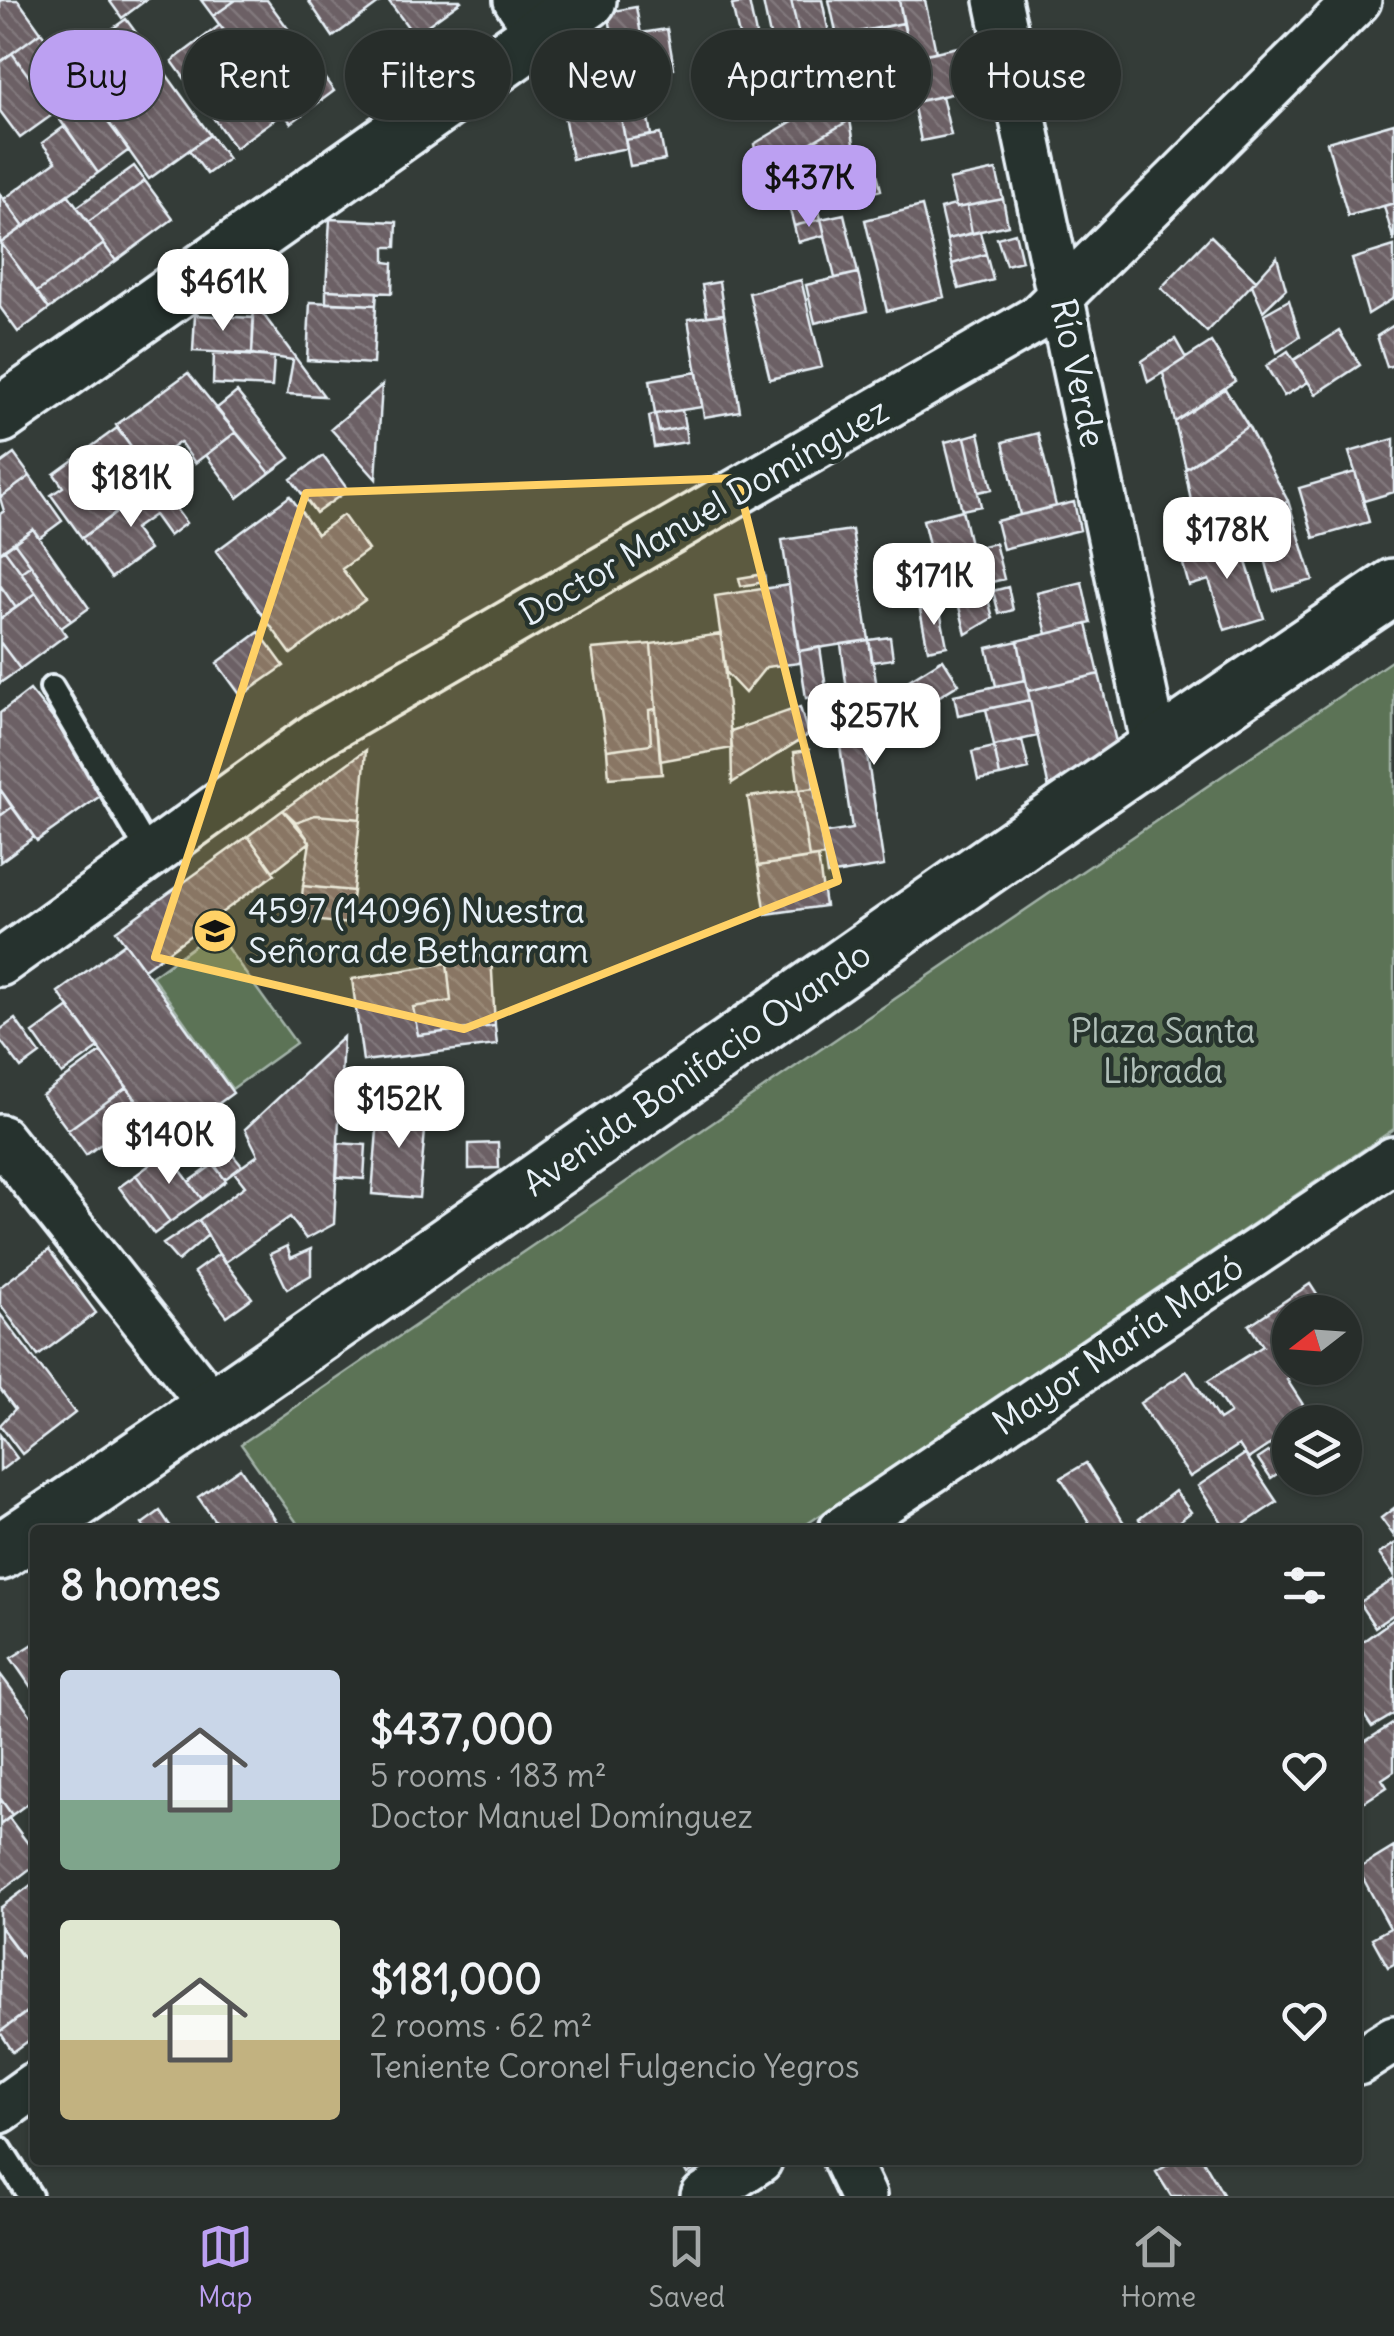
<!DOCTYPE html>
<meta charset="utf-8">
<style>
:root{--surface:#272d2a;--page:#333936;--text:#f1f3f6;--muted:#a4a8a8;--line:#434947;--accent:#bca0f2}
body{margin:0;font-family:Delius,sans-serif;background:var(--page);color:var(--text);height:100vh;display:flex;flex-direction:column;font-size:38px;white-space:nowrap}
*{box-sizing:border-box;margin:0}
p{font-size:32px;color:var(--muted)}
.icon{flex:none;width:55px;height:55px;fill:none;stroke:currentColor;stroke-width:2;stroke-linecap:round;stroke-linejoin:round}
.map{position:relative;flex:1;overflow:hidden}
.panel{position:absolute;left:30px;top:1525px;width:1332px;height:640px;display:flex;flex-direction:column;background:var(--surface);border-radius:10px;box-shadow:0 2px 8px #0004,0 0 0 2px var(--line)}
.panel>*{flex:none}
.hud{position:absolute;left:30px;top:30px;width:1335px;height:90px;display:flex;gap:20px}
.needle{width:65px;rotate:253deg}
.tools{position:absolute;left:1272px;top:1295px;display:grid;gap:20px}
.tools a{display:grid;place-items:center;width:90px;height:90px;border-radius:50%;background:var(--surface);box-shadow:0 2px 8px #0004,0 0 0 2px var(--line);font-size:50px}
.price{position:absolute;translate:-50% -85px;padding:0 22px;border-radius:20px;background:#fff;color:#222;font-size:32px;line-height:65px;filter:drop-shadow(0 2px 5px #0008)}
.price::after{content:'';position:absolute;left:50%;top:60px;width:30px;height:22px;margin-left:-15px;background:inherit;clip-path:polygon(0 0,100% 0,50% 100%)}
.price.selected{background:var(--accent);color:#111}
ul{padding:0;list-style:none}
li{display:flex;align-items:center;gap:30px;height:250px;padding:0 30px}
li span{display:grid;place-items:center;flex:none;width:280px;height:200px;border-radius:10px;color:#555}
li>.icon{margin-inline-start:auto}
span .icon{width:120px;height:120px;fill:#fffc;stroke-width:1}
li b{font-size:42px}
h2{display:flex;justify-content:space-between;align-items:center;height:120px;padding:0 30px;font-size:42px}
.chip{padding:0 35px;border-radius:45px;background:var(--surface);box-shadow:0 2px 8px #0004,0 0 0 2px var(--line);font-size:35px;line-height:90px}
.chip.selected{background:var(--accent);color:#111}
.tab-bar{display:flex;justify-content:space-around;align-items:center;height:140px;border-top:2px solid var(--line);background:var(--surface);font-size:28px;color:var(--muted)}
.tab-bar a{display:grid;justify-items:center;gap:5px}
.tab-bar .selected{color:var(--accent)}
.map>svg:first-child{display:block}
.green{fill:#5c7357;stroke:#a2b2a8;stroke-width:2.5}
.building{fill:url(#building-back-hatch);stroke:#e8f1f8;stroke-width:2.5}
.lines{fill:none;stroke-linecap:round;stroke-linejoin:round}
.lane-casing{stroke:#e8f1f8;stroke-width:30}
.street-casing{stroke:#e8f1f8;stroke-width:52}
.secondary-casing{stroke:#e8f1f8;stroke-width:62}
.lane{stroke:#26332d;stroke-width:22}
.street{stroke:#26332d;stroke-width:45}
.secondary{stroke:#26332d;stroke-width:55}
.marked{fill:#ffd166;fill-opacity:0.2;stroke:#ffd166;stroke-width:8;stroke-linejoin:round}
.labels{text-anchor:middle;stroke-width:9;stroke-linejoin:round;paint-order:stroke}
.street-label{font-size:35px;fill:#e8f1f8;stroke:#26332d}
.poi-label{font-size:35px;fill:#e8f1f8;stroke:#26332d;text-anchor:start}
.park-label{font-size:35px;fill:#b0bfb8;stroke:#26332d}
</style>
<div class="map">
<svg width="1394" height="2196" viewBox="0 0 1394 2196">
<defs>
<pattern id="building-back-hatch" width="6" height="6" patternUnits="userSpaceOnUse" patternTransform="scale(2.5)"><rect width="6" height="6" fill="#6c6165"/><path d="M-1 5l2 2M0 0l6 6M5-1l2 2" fill="none" stroke="#81787c"/></pattern>
</defs>
<rect width="100%" height="100%" fill="#343c38"/>
<filter id="ink" filterUnits="userSpaceOnUse"><feTurbulence type="fractalNoise" baseFrequency=".01" numOctaves="2"/><feDisplacementMap in="SourceGraphic" scale="20" xChannelSelector="R" yChannelSelector="G"/><feConvolveMatrix kernelMatrix="1 2 1 2 8 2 1 2 1" color-interpolation-filters="sRGB"/></filter>
<g filter="url(#ink)">
<!-- green -->
<path class="green" d="M 1394,659 L 1394,1129 L 798,1530 L 302,1530 L 241,1444 Z
M 215,931 L 296,1043 L 232,1089 L 152,976 Z"/>
<!-- building -->
<path class="building" d="M 0,0 L 18,0 L 41,32 L 0,62 Z
M 109,0 L 146,0 L 122,18 Z
M 201,0 L 236,0 L 213,16 Z
M 236,0 L 267,0 L 334,91 L 291,123 L 213,16 Z
M 308,0 L 383,0 L 333,37 Z
M 388,0 L 460,0 L 461,1 L 414,35 Z
M 775,0 L 791,0 L 803,54 L 775,60 L 763,2 Z
M 791,0 L 822,0 L 833,52 L 804,58 Z
M 829,0 L 899,0 L 903,23 L 837,36 Z
M 899,0 L 925,0 L 936,52 L 911,57 Z
M 749,2 L 761,58 L 745,62 L 732,5 Z
M 636,7 L 648,73 L 620,78 L 608,12 Z
M 126,19 L 161,67 L 143,79 L 108,32 Z
M 903,23 L 916,79 L 850,120 L 831,39 Z
M 220,25 L 283,113 L 235,148 L 172,61 Z
M 667,29 L 674,68 L 648,73 L 641,33 Z
M 41,32 L 84,91 L 55,113 L 12,53 Z
M 977,43 L 987,86 L 920,101 L 911,57 Z
M 607,46 L 614,83 L 579,90 L 572,52 Z
M 12,53 L 55,113 L 20,138 L 0,111 L 0,62 Z
M 161,67 L 210,135 L 149,179 L 100,110 Z
M 614,83 L 627,148 L 572,159 L 560,93 Z
M 84,91 L 129,150 L 98,173 L 55,113 Z
M 843,91 L 850,120 L 760,172 L 754,144 Z
M 942,96 L 951,135 L 921,141 L 913,102 Z
M 646,107 L 651,135 L 625,140 L 620,112 Z
M 850,120 L 855,149 L 766,201 L 760,172 Z
M 1394,123 L 1394,203 L 1348,216 L 1327,142 Z
M 65,126 L 98,173 L 24,227 L 4,199 L 56,161 L 42,143 Z
M 660,134 L 665,160 L 630,166 L 625,140 Z
M 210,135 L 228,159 L 207,174 L 189,150 Z
M 855,149 L 860,171 L 838,181 L 833,162 Z
M 872,152 L 881,190 L 867,194 L 857,156 Z
M 134,166 L 145,181 L 88,222 L 77,207 Z
M 996,170 L 1003,199 L 956,208 L 949,180 Z
M 145,181 L 173,219 L 116,261 L 88,222 Z
M 0,194 L 24,227 L 1,243 L 0,242 Z
M 68,194 L 104,244 L 37,292 L 1,243 Z
M 815,195 L 821,219 L 794,226 L 788,201 Z
M 1003,199 L 1008,225 L 972,233 L 967,206 Z
M 1394,203 L 1394,242 L 1384,206 Z
M 955,205 L 956,208 L 967,206 L 972,233 L 947,239 L 940,209 Z
M 922,206 L 944,297 L 887,311 L 865,220 Z
M 844,214 L 858,273 L 835,278 L 821,219 Z
M 330,219 L 397,222 L 396,247 L 385,247 L 385,262 L 393,263 L 392,293 L 326,290 Z
M 821,219 L 825,235 L 798,242 L 794,226 Z
M 980,232 L 986,254 L 952,264 L 947,239 Z
M 1015,233 L 1022,261 L 1006,265 L 997,238 Z
M 1211,236 L 1256,280 L 1207,332 L 1161,288 Z
M 1,243 L 49,309 L 18,332 L 0,307 Z
M 104,244 L 116,261 L 49,309 L 37,292 Z
M 1394,246 L 1394,298 L 1368,314 L 1352,259 Z
M 986,254 L 993,280 L 959,289 L 952,264 Z
M 1277,257 L 1286,289 L 1263,311 L 1252,285 Z
M 858,273 L 867,311 L 815,323 L 806,285 Z
M 801,280 L 822,367 L 770,379 L 749,293 Z
M 719,282 L 724,314 L 707,316 L 702,285 Z
M 326,290 L 377,292 L 376,305 L 326,303 Z
M 1289,300 L 1300,337 L 1277,352 L 1264,314 Z
M 254,302 L 324,396 L 287,394 L 293,360 L 252,354 Z
M 310,302 L 376,305 L 373,364 L 307,360 Z
M 724,314 L 740,411 L 704,417 L 688,319 Z
M 195,315 L 254,318 L 252,354 L 193,351 Z
M 1394,325 L 1394,365 L 1387,367 L 1377,336 Z
M 1339,331 L 1360,365 L 1316,394 L 1294,360 Z
M 1175,339 L 1186,358 L 1148,382 L 1142,361 Z
M 1211,342 L 1235,381 L 1175,422 L 1163,373 Z
M 1288,351 L 1308,382 L 1284,396 L 1266,366 Z
M 214,353 L 274,357 L 272,387 L 213,384 Z
M 697,372 L 702,407 L 655,414 L 650,380 Z
M 188,373 L 236,432 L 195,463 L 180,442 L 162,455 L 173,471 L 157,483 L 116,425 Z
M 382,385 L 376,479 L 331,429 Z
M 1225,389 L 1248,426 L 1186,469 L 1175,422 Z
M 237,392 L 290,458 L 270,473 L 216,409 Z
M 682,410 L 685,427 L 659,432 L 655,414 Z
M 655,414 L 659,432 L 685,427 L 687,442 L 654,447 L 649,416 Z
M 1248,426 L 1288,501 L 1201,555 L 1185,469 Z
M 117,428 L 157,483 L 82,538 L 51,495 L 63,487 L 54,474 Z
M 236,432 L 270,473 L 238,498 L 206,455 Z
M 979,433 L 992,489 L 978,492 L 965,437 Z
M 1038,433 L 1056,506 L 1020,515 L 1003,442 Z
M 965,437 L 981,506 L 962,510 L 945,442 Z
M 1394,439 L 1394,492 L 1364,501 L 1349,452 Z
M 14,454 L 30,476 L 0,498 L 0,464 Z
M 323,456 L 348,490 L 316,513 L 291,479 Z
M 1355,472 L 1369,522 L 1314,538 L 1299,488 Z
M 30,476 L 62,521 L 39,538 L 33,529 L 0,553 L 0,514 L 4,511 L 0,498 Z
M 157,483 L 186,523 L 169,536 L 154,515 L 134,529 L 149,550 L 111,578 L 82,538 Z
M 290,496 L 317,534 L 343,515 L 368,550 L 342,569 L 365,600 L 291,654 L 216,551 Z
M 1288,501 L 1313,580 L 1274,591 L 1255,523 Z
M 1074,502 L 1080,530 L 1003,549 L 996,521 Z
M 962,510 L 971,548 L 932,558 L 923,520 Z
M 33,529 L 89,608 L 71,621 L 14,542 Z
M 852,530 L 869,640 L 799,651 L 782,540 Z
M 1237,534 L 1264,618 L 1225,630 L 1209,580 L 1189,586 L 1183,564 Z
M 14,542 L 31,565 L 21,572 L 4,549 Z
M 995,543 L 1004,579 L 955,591 L 946,555 Z
M 4,549 L 36,593 L 16,608 L 0,585 L 0,553 Z
M 31,565 L 71,621 L 61,628 L 21,572 Z
M 764,574 L 765,582 L 741,586 L 739,578 Z
M 1082,582 L 1091,623 L 1047,634 L 1037,593 Z
M 984,584 L 993,618 L 966,634 L 955,591 Z
M 0,585 L 16,608 L 0,619 Z
M 789,585 L 800,663 L 766,667 L 745,693 L 726,673 L 715,596 Z
M 1008,587 L 1013,610 L 999,614 L 993,591 Z
M 36,593 L 66,635 L 20,669 L 0,642 L 0,619 Z
M 939,606 L 947,646 L 928,650 L 920,610 Z
M 1087,624 L 1099,674 L 1028,691 L 1018,641 Z
M 259,632 L 284,666 L 241,696 L 217,663 Z
M 721,634 L 732,748 L 660,761 L 651,644 Z
M 890,637 L 893,659 L 872,662 L 869,640 Z
M 869,640 L 877,687 L 849,706 L 841,644 Z
M 1018,641 L 1025,680 L 996,686 L 987,648 Z
M 0,642 L 20,669 L 0,683 Z
M 651,644 L 656,709 L 649,710 L 651,744 L 607,750 L 592,649 Z
M 820,647 L 827,695 L 806,698 L 799,651 Z
M 943,659 L 959,684 L 865,742 L 884,866 L 827,875 L 821,834 L 852,829 L 837,725 Z
M 1099,674 L 1116,742 L 1049,789 L 1028,691 Z
M 1025,680 L 1030,700 L 958,715 L 954,695 Z
M 30,690 L 110,789 L 37,841 L 0,789 L 0,713 Z
M 1030,700 L 1037,736 L 994,746 L 986,709 Z
M 800,707 L 808,735 L 732,783 L 731,731 Z
M 656,709 L 662,774 L 609,778 L 607,750 L 651,744 L 649,710 Z
M 1022,740 L 1029,769 L 1000,776 L 994,746 Z
M 994,747 L 1000,776 L 978,780 L 972,752 Z
M 366,750 L 360,819 L 315,815 L 296,822 L 283,810 Z
M 809,750 L 814,788 L 799,790 L 794,752 Z
M 814,788 L 824,856 L 809,858 L 799,790 Z
M 0,789 L 12,807 L 0,816 Z
M 799,790 L 809,858 L 758,866 L 748,797 Z
M 12,807 L 34,837 L 0,862 L 0,816 Z
M 283,810 L 310,842 L 273,871 L 248,836 Z
M 315,815 L 360,819 L 353,891 L 303,886 L 310,842 L 296,822 Z
M 248,836 L 275,874 L 144,969 L 116,931 Z
M 818,857 L 825,906 L 766,914 L 758,866 Z
M 303,886 L 353,891 L 349,924 L 300,919 Z
M 125,943 L 233,1093 L 166,1142 L 58,992 Z
M 491,954 L 495,1026 L 418,1035 L 413,1007 L 451,1001 L 447,963 Z
M 447,963 L 451,1001 L 413,1007 L 418,1035 L 495,1026 L 497,1045 L 363,1061 L 352,979 Z
M 69,1007 L 99,1048 L 62,1074 L 33,1033 Z
M 15,1019 L 40,1054 L 21,1068 L 0,1040 L 0,1030 Z
M 343,1037 L 334,1224 L 306,1239 L 290,1217 L 224,1263 L 199,1220 L 245,1186 L 234,1172 L 258,1155 L 245,1129 Z
M 101,1052 L 127,1087 L 68,1130 L 42,1095 Z
M 387,1070 L 396,1085 L 340,1116 L 340,1094 Z
M 127,1087 L 145,1112 L 86,1155 L 68,1130 Z
M 379,1104 L 427,1108 L 419,1198 L 372,1194 Z
M 145,1112 L 166,1142 L 148,1155 L 127,1126 Z
M 339,1143 L 366,1145 L 364,1179 L 337,1177 Z
M 498,1143 L 499,1168 L 469,1169 L 469,1144 Z
M 167,1152 L 202,1199 L 170,1222 L 136,1175 Z
M 232,1154 L 242,1166 L 225,1179 L 215,1167 Z
M 214,1164 L 226,1181 L 202,1199 L 189,1182 Z
M 136,1175 L 170,1222 L 154,1234 L 119,1187 Z
M 199,1220 L 208,1235 L 178,1261 L 163,1244 Z
M 287,1246 L 291,1258 L 311,1249 L 311,1275 L 287,1289 L 270,1254 Z
M 49,1250 L 96,1313 L 38,1356 L 0,1304 L 0,1287 Z
M 219,1254 L 252,1298 L 227,1316 L 194,1272 Z
M 1310,1284 L 1328,1312 L 1290,1312 L 1290,1368 L 1307,1368 L 1287,1380 L 1311,1417 L 1303,1422 L 1290,1422 L 1290,1431 L 1248,1459 L 1239,1445 L 1190,1477 L 1140,1403 L 1187,1371 L 1219,1420 L 1230,1413 L 1208,1381 L 1263,1346 L 1249,1325 Z
M 0,1314 L 75,1413 L 22,1454 L 0,1425 L 15,1409 L 0,1389 Z
M 0,1435 L 17,1458 L 0,1471 Z
M 1290,1438 L 1290,1465 L 1271,1478 L 1258,1459 Z
M 1245,1454 L 1277,1502 L 1235,1530 L 1227,1530 L 1198,1486 Z
M 1086,1463 L 1124,1523 L 1114,1530 L 1094,1530 L 1061,1478 Z
M 240,1468 L 282,1530 L 221,1530 L 198,1497 Z
M 1175,1491 L 1191,1512 L 1168,1530 L 1147,1530 L 1139,1519 Z
M 1394,1508 L 1394,1536 L 1381,1518 Z
M 160,1511 L 173,1530 L 146,1530 L 142,1524 Z
M 1394,1544 L 1394,1575 L 1379,1554 Z
M 1394,1579 L 1394,1614 L 1375,1627 L 1359,1603 Z
M 1394,1619 L 1394,1714 L 1372,1727 L 1358,1706 L 1358,1645 Z
M 35,1643 L 35,1693 L 11,1658 Z
M 0,1674 L 35,1721 L 35,1798 L 12,1815 L 0,1798 Z
M 1394,1723 L 1394,1771 L 1382,1779 L 1387,1787 L 1358,1806 L 1358,1738 L 1361,1744 Z
M 0,1798 L 12,1815 L 0,1825 Z
M 9,1818 L 35,1853 L 35,1865 L 0,1892 L 0,1825 Z
M 1394,1847 L 1394,1964 L 1388,1967 L 1372,1938 L 1390,1928 L 1358,1869 Z
M 35,1882 L 35,1973 L 0,1927 L 0,1908 Z
M 0,1926 L 35,1973 L 35,2006 L 0,2032 Z
M 26,2012 L 35,2024 L 35,2036 L 13,2052 L 0,2032 Z
M 679,2160 L 710,2160 L 687,2174 Z
M 1176,2160 L 1203,2160 L 1224,2196 L 1171,2196 L 1156,2172 Z"/>
<g class="lines">
<defs>
<path id="lane" d="M 52,688 L 150,855
M 0,2149 L 30,2196"/>
<path id="street" d="M 517,0 L 541,35
M 998,0 L 1155,747
M 0,963 L 317,735 L 1038,318 L 1358,0
M 0,1138 L 214,1408
M 842,1530 L 1394,1160
M 1358,2062 L 1394,2039
M 0,2110 L 35,2085
M 846,2160 L 863,2196
M 704,2196 L 759,2160"/>
<path id="secondary" d="M 0,415 L 588,0
M 0,1552 C 469,1237 925,902 1394,587"/>
</defs>
<!-- lane casing -->
<use href="#lane" class="lane-casing"/>
<!-- street casing -->
<use href="#street" class="street-casing"/>
<!-- secondary casing -->
<use href="#secondary" class="secondary-casing"/>
<!-- lane -->
<use href="#lane" class="lane"/>
<!-- street -->
<use href="#street" class="street"/>
<!-- secondary -->
<use href="#secondary" class="secondary"/>
</g>
</g>
<!-- marked area -->
<path class="marked" d="M 737,478 L 838,881 L 464,1029 L 155,957 L 306,493 Z"/>
<!-- icons -->
<defs>
<symbol id="school-disc" viewBox="-11 -11 22 22"><circle r="9.5" fill="#ffd166" stroke="#26332d"/><path d="M0-5L7-2L0 1L-7-2ZM-4 1L0 2.5L4 1V4Q0 6-4 4Z" fill="#111"/></symbol>
</defs>
<g fill-rule="evenodd">
<use href="#school-disc" x="190" y="906" width="50" height="50"/>
</g>
<g class="labels">
<!-- street labels -->
<g class="street-label">
<text transform="translate(1078 373) rotate(78)" y="12">Río Verde</text>
<text transform="translate(704 512) rotate(-30)" y="12">Doctor Manuel Domínguez</text>
<text transform="translate(697 1069) rotate(-35)" y="12">Avenida Bonifacio Ovando</text>
<text transform="translate(1118 1345) rotate(-34)" y="12">Mayor María Mazó</text>
</g>
<!-- poi labels -->
<g class="poi-label">
<text x="248" y="923">4597 (14096) Nuestra<tspan x="248" dy="40">Señora de Betharram</tspan></text>
</g>
<!-- park labels -->
<g class="park-label">
<text x="1163" y="1043">Plaza Santa<tspan x="1163" dy="40">Librada</tspan></text>
</g>
</g>
</svg>
<div class="tools">
<a><svg class="needle" viewBox="-14 -14 28 28"><path d="M0-13l5 13h-10z" fill="#e53935"/><path d="M0 13l5-13h-10z" fill="#a4a8a8"/></svg></a>
<a><svg class="icon" aria-label="layers" viewBox="0 0 24 24"><path d="M12 4l9 5-9 5-9-5zM3 14l9 5 9-5"/></svg></a>
</div>
<b class="price selected" style="left:809px;top:230px">$437K</b>
<b class="price" style="left:223px;top:334px">$461K</b>
<b class="price" style="left:131px;top:530px">$181K</b>
<b class="price" style="left:1227px;top:582px">$178K</b>
<b class="price" style="left:934px;top:628px">$171K</b>
<b class="price" style="left:874px;top:768px">$257K</b>
<b class="price" style="left:399px;top:1151px">$152K</b>
<b class="price" style="left:169px;top:1187px">$140K</b>
<div class="hud">
<a class="chip selected">Buy</a>
<a class="chip">Rent</a>
<a class="chip">Filters</a>
<a class="chip">New</a>
<a class="chip">Apartment</a>
<a class="chip">House</a>
</div>
<section class="panel">
<h2>8 homes<svg class="icon" aria-label="filters" viewBox="0 0 24 24"><path d="M4 7h16M4 17h16"/><circle cx="9" cy="7" r="2"/><circle cx="15" cy="17" r="2"/></svg></h2>
<ul>
<li><span style="background:linear-gradient(#c9d6e8 65%,#7fa58c 0)"><svg class="icon" aria-label="home" viewBox="0 0 24 24"><path d="M3 11l9-7 9 7M6 9v11h12V9"/></svg></span><div><b>$437,000</b><p>5 rooms · 183 m²</p><p>Doctor Manuel Domínguez</p></div><svg class="icon" aria-label="heart" viewBox="0 0 24 24"><path d="M12 20l-8-8c-3-5 5-10 8-4 3-6 11-1 8 4z"/></svg></li>
<li><span style="background:linear-gradient(#dfe7d0 60%,#c2b280 0)"><svg class="icon" aria-label="home" viewBox="0 0 24 24"><path d="M3 11l9-7 9 7M6 9v11h12V9"/></svg></span><div><b>$181,000</b><p>2 rooms · 62 m²</p><p>Teniente Coronel Fulgencio Yegros</p></div><svg class="icon" aria-label="heart" viewBox="0 0 24 24"><path d="M12 20l-8-8c-3-5 5-10 8-4 3-6 11-1 8 4z"/></svg></li>
</ul>
</section>
</div>
<nav class="tab-bar">
<a class="selected"><svg class="icon" aria-label="map" viewBox="0 0 24 24"><path d="M3 6l6-2 6 2 6-2v14l-6 2-6-2-6 2zM9 4v14M15 6v14"/></svg>Map</a>
<a><svg class="icon" aria-label="saved" viewBox="0 0 24 24"><path d="M7 4h10v16l-5-4-5 4z"/></svg>Saved</a>
<a><svg class="icon" aria-label="home" viewBox="0 0 24 24"><path d="M3 11l9-7 9 7M6 9v11h12V9"/></svg>Home</a>
</nav>
